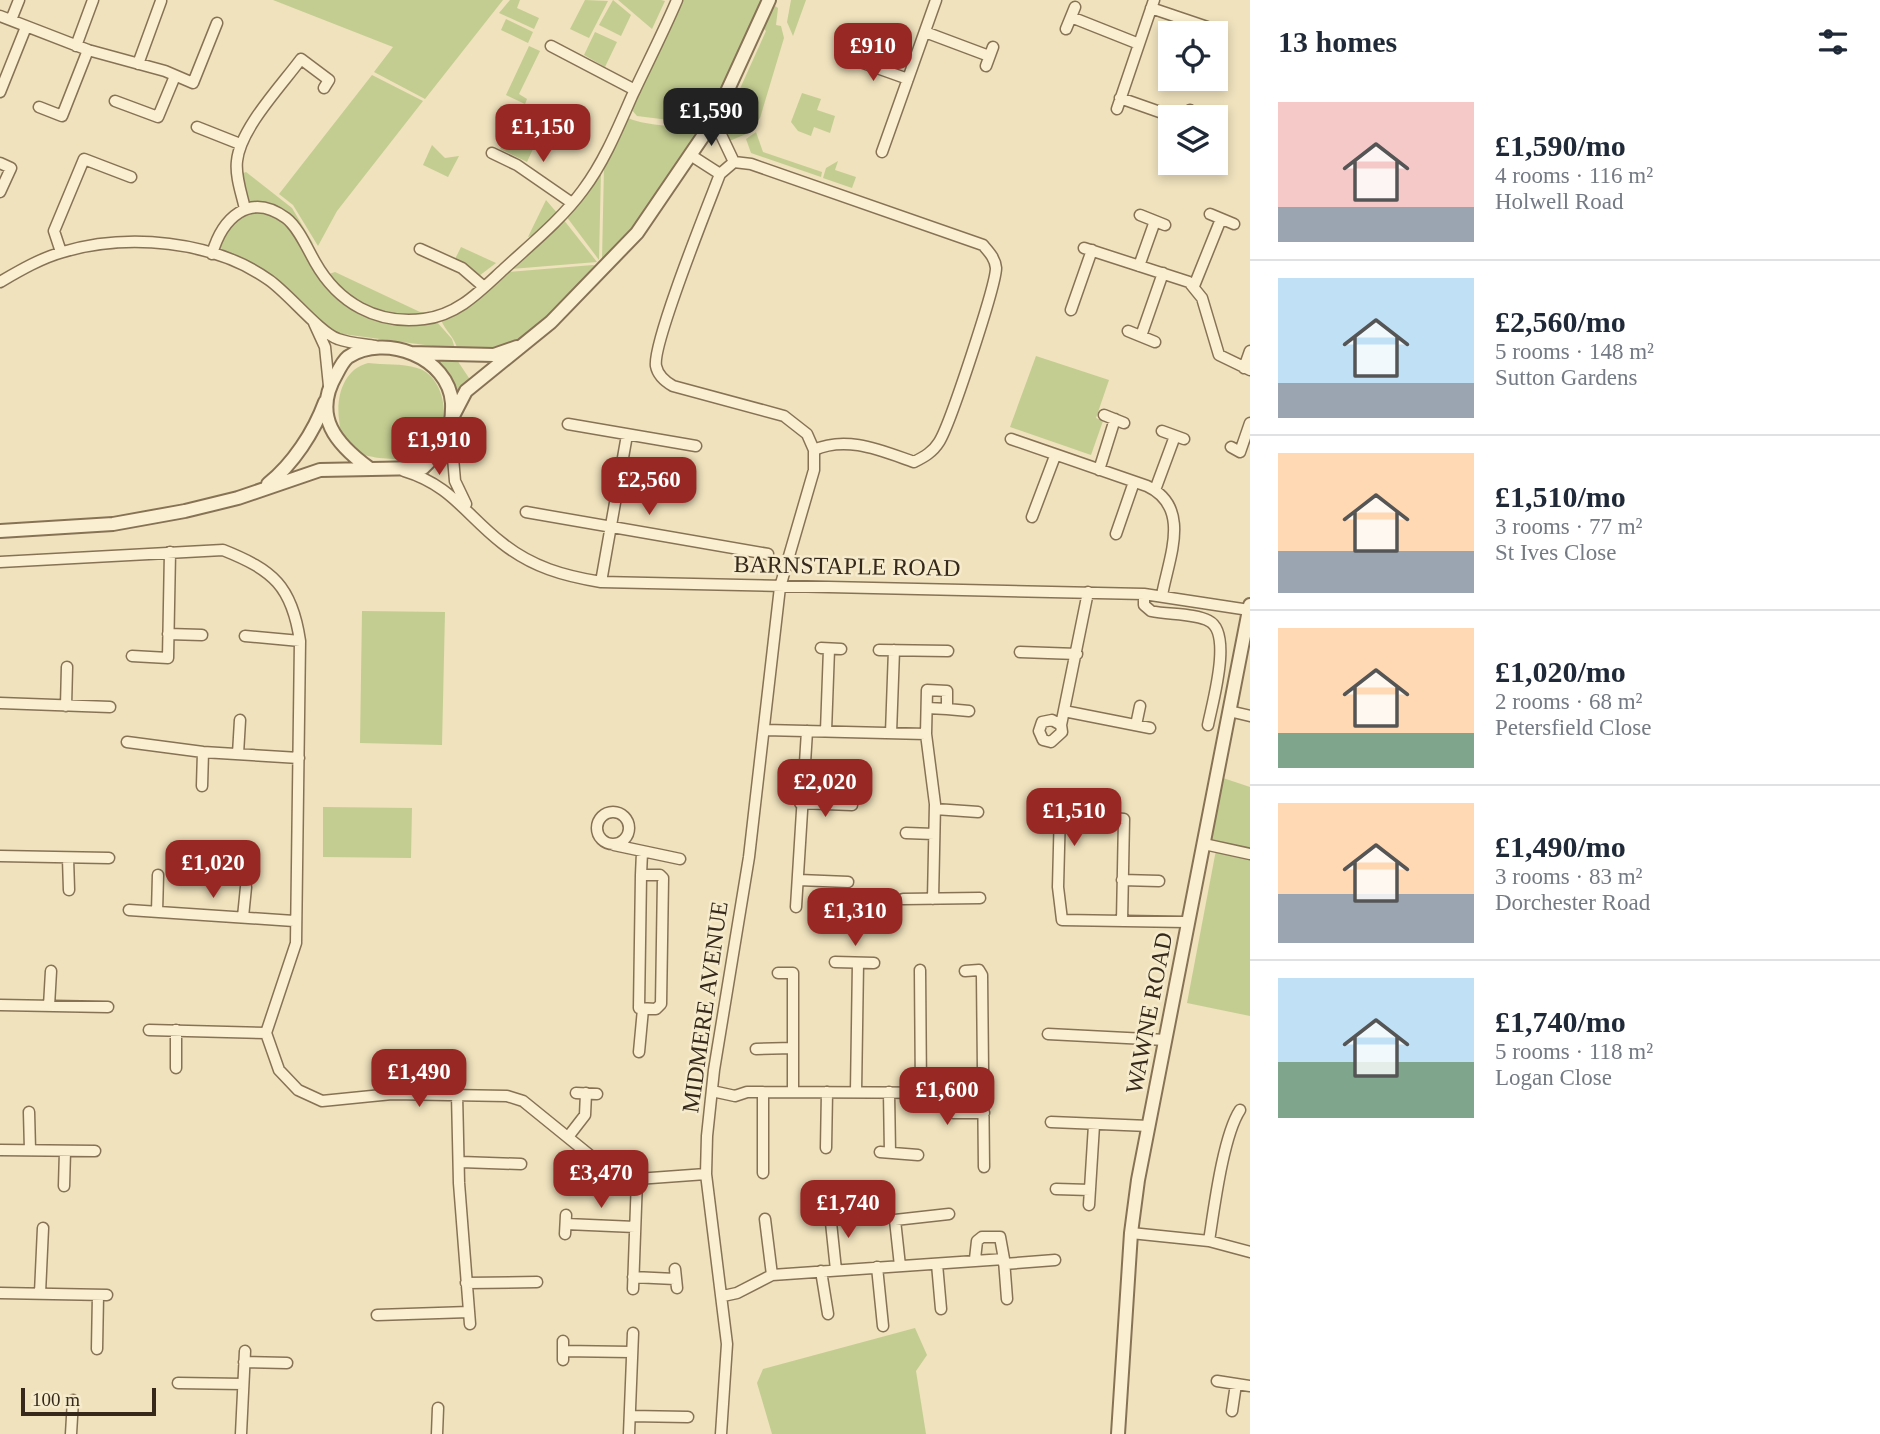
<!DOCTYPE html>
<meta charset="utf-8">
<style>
:root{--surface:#fff;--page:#f6f6f7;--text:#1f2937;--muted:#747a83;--line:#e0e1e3;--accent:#982824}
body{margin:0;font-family:"Times New Roman",serif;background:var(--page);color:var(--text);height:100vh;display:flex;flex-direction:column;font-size:26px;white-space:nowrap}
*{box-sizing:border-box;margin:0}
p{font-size:23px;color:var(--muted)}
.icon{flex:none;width:38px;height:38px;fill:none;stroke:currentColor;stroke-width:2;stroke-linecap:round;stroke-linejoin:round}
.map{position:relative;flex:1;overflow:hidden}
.side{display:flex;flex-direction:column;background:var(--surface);width:630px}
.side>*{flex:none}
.buttons{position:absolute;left:1158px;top:21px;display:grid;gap:14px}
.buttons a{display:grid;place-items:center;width:70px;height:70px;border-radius:0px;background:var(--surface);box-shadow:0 4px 10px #0003;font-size:35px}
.scale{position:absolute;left:21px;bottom:18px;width:135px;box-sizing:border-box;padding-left:7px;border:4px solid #36291b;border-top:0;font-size:19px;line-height:24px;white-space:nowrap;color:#36291b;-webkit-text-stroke:5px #f6eccd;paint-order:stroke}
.price{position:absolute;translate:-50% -60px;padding:0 16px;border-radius:14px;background:var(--accent);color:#fff;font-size:23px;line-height:46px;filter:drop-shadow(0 2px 4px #0008)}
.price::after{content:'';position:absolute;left:50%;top:42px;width:21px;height:16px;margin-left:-10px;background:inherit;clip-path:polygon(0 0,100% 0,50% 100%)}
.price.on{background:#222;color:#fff}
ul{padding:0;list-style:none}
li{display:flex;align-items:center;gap:21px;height:175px;padding:0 28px}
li+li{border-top:2px solid var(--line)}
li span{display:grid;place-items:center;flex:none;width:196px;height:140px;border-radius:0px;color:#555}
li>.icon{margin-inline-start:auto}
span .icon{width:84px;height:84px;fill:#fffc;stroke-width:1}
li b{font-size:30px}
h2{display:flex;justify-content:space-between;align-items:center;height:84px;padding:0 28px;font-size:30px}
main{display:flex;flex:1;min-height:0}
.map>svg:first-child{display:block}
.green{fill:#c3cd91}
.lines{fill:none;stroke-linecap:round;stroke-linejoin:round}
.minor-casing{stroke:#877256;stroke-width:13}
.tertiary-casing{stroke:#877256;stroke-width:16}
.minor{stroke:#faefd0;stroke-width:10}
.tertiary{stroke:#faefd0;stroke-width:12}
.labels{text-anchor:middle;stroke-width:5;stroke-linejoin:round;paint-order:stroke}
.street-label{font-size:24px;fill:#36291b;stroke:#f6eccd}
</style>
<main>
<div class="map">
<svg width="1250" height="1434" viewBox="0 0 1250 1434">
<rect width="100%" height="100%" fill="#efe2bd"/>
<!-- green -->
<path class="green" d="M 273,0 L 503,0 L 425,99 L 374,72 L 393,47 Z
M 510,0 L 520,0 L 517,8 L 539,18 L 534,29 L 499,13 Z
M 585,0 L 608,1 L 589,38 L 570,29 Z
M 613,0 L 631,15 L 621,36 L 599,25 Z
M 618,0 L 661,0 L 665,1 L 652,29 Z
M 683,0 L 764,0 L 740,59 L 701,132 L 677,121 L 637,116 L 631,109 Z
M 791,0 L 806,0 L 793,36 L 787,22 Z
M 775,6 L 778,8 L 776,25 L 781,26 L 784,38 L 760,118 L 746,134 L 727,142 C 721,126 727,107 734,92 L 738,93 L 766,31 L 763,28 Z
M 506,19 L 533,32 L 528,43 L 501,30 Z
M 595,32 L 617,42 L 605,67 L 584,55 Z
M 529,46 L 540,51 L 519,94 L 527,99 L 525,104 L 506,95 Z
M 372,75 L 423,101 L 337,211 L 318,246 L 293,205 L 279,194 Z
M 802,93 L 821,99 L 817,110 L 835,116 L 830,133 L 814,127 L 811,136 L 798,131 L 791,122 Z
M 628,118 C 651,128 676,122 699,136 L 632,230 L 602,261 L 604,166 Z
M 510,127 L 537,140 L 527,162 L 500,149 Z
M 756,132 L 763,152 L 822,172 L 821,177 L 751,153 L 746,139 Z
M 432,145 L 445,158 L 459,156 L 448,177 L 423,165 Z
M 838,161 L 835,170 L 856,177 L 852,188 L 823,178 L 826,168 Z
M 601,171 L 599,260 L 566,216 Z
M 246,172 L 292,208 L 314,245 L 301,230 L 249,202 L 241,174 Z
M 546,200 L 558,214 L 535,235 L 528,237 Z
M 255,212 C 327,218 307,345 436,321 L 452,339 L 455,349 L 335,333 L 280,283 L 224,252 L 220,247 L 223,231 L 243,215 Z
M 563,219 L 597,262 L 511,269 Z
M 461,247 L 496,263 L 479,276 L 455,259 Z
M 593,265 L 599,267 L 528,336 L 501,350 L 458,351 C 455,337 446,332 441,320 L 471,305 L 508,272 Z
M 335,272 L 420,312 L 433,313 C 393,326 358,304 330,278 L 329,274 Z
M 1036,356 L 1109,380 L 1096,418 L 1103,421 L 1091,455 L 1010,427 Z
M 431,357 L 455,357 L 471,381 L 457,393 L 447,371 Z
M 368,363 C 383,365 402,363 417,368 C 449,377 453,435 427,453 C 413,463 363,460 350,448 C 341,441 340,429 339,419 C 336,396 344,369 368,363 Z
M 362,611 L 445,612 L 442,745 L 360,743 Z
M 1223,778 L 1250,787 L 1250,850 L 1210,840 Z
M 323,807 L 412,808 L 411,858 L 323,857 Z
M 1216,850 L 1250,857 L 1250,1016 L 1187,1003 Z
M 915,1328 L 927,1355 L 916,1371 L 926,1434 L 772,1434 L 757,1383 L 763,1369 Z"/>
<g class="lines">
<defs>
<path id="minor" d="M 1151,8 L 1216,30
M 0,16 L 88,50 L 165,71 L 193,83 L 217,23
M 1071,17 L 1139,44
M 11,20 L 19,0
M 1066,29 L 1075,7
M 925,32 L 989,56
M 76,46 L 93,0
M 551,46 L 635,90
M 849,58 L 908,79
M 138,64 L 161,1
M 986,66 L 993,47
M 0,92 L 26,27
M 1120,98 L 1174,117
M 115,101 L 158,117 L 175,76
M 39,107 L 62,116 L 88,50
M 1117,109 L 1154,0
M 1187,117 L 1190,110
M 714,120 L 734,162
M 197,127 L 240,144
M 882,152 L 936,0
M 492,153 L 517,165 L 572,203
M 692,156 L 720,174
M 734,162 L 751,164 L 983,245 C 989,252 995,258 996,268 C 996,285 950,425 939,442 C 933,452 924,457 914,462 C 882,451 847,435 814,450 L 807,434 L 784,416 L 673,386 C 666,382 658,376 656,366 C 652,344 709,203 720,174 Z
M 0,163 L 11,168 L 0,192
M 245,209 C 242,195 235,176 237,161 C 240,129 281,86 301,59 L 329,80 L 324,88
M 1210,214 L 1234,224
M 1140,215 L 1165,225
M 1084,248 L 1189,282 L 1202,298 L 1219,355 L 1250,370
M 420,249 L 462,268 L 484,287
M 61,252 L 54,231 L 84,159 L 131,177
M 212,254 C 222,219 249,191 286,218 C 298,227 307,248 315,262 C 338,303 377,325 424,319 C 458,315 480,291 504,269 C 531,244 561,220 583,190 C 604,162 618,128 632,96 C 647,64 663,33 677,0
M 1139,266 L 1155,221
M 0,282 C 19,271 41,258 63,252 C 127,233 213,240 269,280 C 288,293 320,333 338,339 C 349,343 363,344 375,346
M 1194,286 L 1221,219
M 1071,310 L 1092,250
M 314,323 L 325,347 L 329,386
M 1128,331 L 1155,342
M 1141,336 L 1163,273
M 1244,368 L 1250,351
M 1104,415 L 1124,423
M 568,424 L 696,446
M 1162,431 L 1184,439
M 451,434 L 455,481 L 466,504
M 1011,439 L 1147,486 C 1192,507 1169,557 1162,595
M 1231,447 L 1240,452 L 1250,423
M 1099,470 L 1115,419
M 404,471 C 451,485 466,515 502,543 C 532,567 564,576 601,582 L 1144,594 L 1249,610
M 1155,490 L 1175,436
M 526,512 L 768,554
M 1032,517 L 1055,456
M 1116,534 L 1134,482
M 0,562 L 223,550 C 273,570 292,586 300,641 L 296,943 L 266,1033 L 279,1070 L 298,1090 L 322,1101 L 392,1094 L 507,1096 L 523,1101 L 613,1174 L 637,1179 L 706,1174
M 601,582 L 627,435
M 1144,594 L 1144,605 L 1151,611 C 1168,615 1194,613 1209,621 C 1233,633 1212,704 1208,725
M 168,634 L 202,635
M 245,636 L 300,641
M 821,648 L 841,649
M 879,650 L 948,651
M 1020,652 L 1077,654
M 132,656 L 168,658 L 170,552
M 0,703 L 110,707
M 66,706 L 67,667
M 947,709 L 969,711
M 1064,711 L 1150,728
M 1229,711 L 1250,716
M 1061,725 L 1052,720 L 1042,722 L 1039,731 L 1043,740 L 1051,742 L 1062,732 L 1061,725 L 1088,592
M 1136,725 L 1140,706
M 765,730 L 926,734 L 935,804 L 933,899
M 826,731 L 829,649
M 891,733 L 894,650
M 926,734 L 927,690 L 947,691 L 947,709 L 927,708
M 127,742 L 203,752 L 299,758
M 238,754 L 240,720
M 202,786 L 203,752
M 800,803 L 852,805
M 935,809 L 978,812
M 1060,809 L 1058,887 L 1062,920 L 1187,922
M597 828a16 16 0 1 1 32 0a16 16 0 1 1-32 0Z
M 1112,818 L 1124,819 L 1122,921
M 906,833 L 934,834
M 1204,844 L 1250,854
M 614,845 L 680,859
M 0,856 L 109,858
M 68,858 L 69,890
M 641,875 L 639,1008 L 656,1009 L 661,1004 L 663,878 L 660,875 L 641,875 L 642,852
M 799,880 L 848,882
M 1122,880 L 1159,881
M 903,899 L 980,898
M 796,907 L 807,731
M 129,910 L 294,921
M 157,912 L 158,875
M 243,917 L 246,887
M 835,962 L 874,963
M 920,970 L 921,1093
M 965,971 L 979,970 L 982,975 L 984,1167
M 778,973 L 793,973 L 793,1092
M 0,1005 L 108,1007
M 49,1006 L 51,971
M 149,1030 L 266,1033
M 176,1030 L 176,1068
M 1048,1034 L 1166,1040
M 756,1049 L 793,1048
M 639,1052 L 643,1009
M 712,1091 L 735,1096 L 747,1092 L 984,1093
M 763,1092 L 763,1173
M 856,1092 L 858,963
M 889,1092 L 890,1153
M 576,1093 L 597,1094
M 953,1093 L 953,1113 L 984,1113
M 457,1094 L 459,1183 L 470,1324
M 29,1112 L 30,1150
M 1051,1122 L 1149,1126
M 568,1137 L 585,1115 L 586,1093
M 826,1148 L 827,1092
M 0,1150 L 95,1151
M 880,1152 L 918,1155
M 461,1162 L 521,1164
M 64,1186 L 65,1151
M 1056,1189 L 1090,1190
M 1089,1205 L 1094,1125
M 830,1213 L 836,1270
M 765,1219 L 772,1275
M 566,1224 L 635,1227
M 1131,1233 L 1209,1241 L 1250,1252
M 565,1234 L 566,1215
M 1209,1241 C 1214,1209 1223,1136 1240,1110
M 1004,1260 L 1007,1299
M 937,1264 L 941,1309
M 1004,1264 L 1055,1260
M 900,1266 L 895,1220 L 949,1214
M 877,1267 L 883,1326
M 675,1269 L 677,1288
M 821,1271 L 828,1314
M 633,1277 L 675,1279
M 466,1283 L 537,1282
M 633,1289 L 637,1179
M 0,1293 L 107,1295
M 40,1293 L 43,1228
M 723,1296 L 737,1293 L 772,1275 L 1004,1259 L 1000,1237 L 982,1237 L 977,1241 L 975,1259
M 377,1315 L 469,1312
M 97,1349 L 98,1295
M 563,1351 L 631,1352
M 563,1360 L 563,1341
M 244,1362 L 287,1363
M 1217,1381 L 1250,1386
M 178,1383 L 243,1384
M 1232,1411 L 1236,1384
M 630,1416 L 688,1417
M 71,1434 L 73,1400
M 241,1434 L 245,1351
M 437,1434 L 438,1408
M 629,1434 L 633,1333
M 721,1434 L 727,1344 L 706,1174 L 707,1136 L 714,1070 L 749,857 L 780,587 L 814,470 L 814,450"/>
<path id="tertiary" d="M 411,353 L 494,355 L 517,347
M 454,414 L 466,391 L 551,322 L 637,233 L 714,120 L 769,0
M 268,484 C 293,464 314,432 325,402
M 0,531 L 113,524 L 185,511 L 238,498 L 320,470 L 423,468 C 444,448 453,432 452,403 C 449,357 385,333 348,357 C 343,361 339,369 336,375 C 312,416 336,444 369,468
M 1118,1434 L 1131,1233 L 1138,1180 L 1250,605"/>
</defs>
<!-- minor casing -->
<use href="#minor" class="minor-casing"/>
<!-- tertiary casing -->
<use href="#tertiary" class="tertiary-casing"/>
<!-- minor -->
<use href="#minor" class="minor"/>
<!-- tertiary -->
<use href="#tertiary" class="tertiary"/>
</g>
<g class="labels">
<!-- street labels -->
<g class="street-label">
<text transform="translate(847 566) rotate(1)" y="8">BARNSTAPLE ROAD</text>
<text transform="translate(705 1007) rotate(-82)" y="8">MIDMERE AVENUE</text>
<text transform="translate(1149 1013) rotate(-79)" y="8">WAWNE ROAD</text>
</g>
</g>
</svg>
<div class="buttons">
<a><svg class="icon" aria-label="locate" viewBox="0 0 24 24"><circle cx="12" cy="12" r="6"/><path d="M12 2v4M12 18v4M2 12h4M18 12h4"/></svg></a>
<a><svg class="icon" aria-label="layers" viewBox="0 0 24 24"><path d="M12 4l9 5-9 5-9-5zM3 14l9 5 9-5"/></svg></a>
</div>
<div class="scale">100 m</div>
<b class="price" style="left:873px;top:83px">£910</b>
<b class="price on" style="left:711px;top:148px">£1,590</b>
<b class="price" style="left:543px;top:164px">£1,150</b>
<b class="price" style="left:439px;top:477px">£1,910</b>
<b class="price" style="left:649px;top:517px">£2,560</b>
<b class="price" style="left:825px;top:819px">£2,020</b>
<b class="price" style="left:1074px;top:848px">£1,510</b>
<b class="price" style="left:213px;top:900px">£1,020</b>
<b class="price" style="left:855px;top:948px">£1,310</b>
<b class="price" style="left:419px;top:1109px">£1,490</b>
<b class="price" style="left:947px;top:1127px">£1,600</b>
<b class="price" style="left:601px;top:1210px">£3,470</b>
<b class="price" style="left:848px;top:1240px">£1,740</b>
</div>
<section class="side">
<h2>13 homes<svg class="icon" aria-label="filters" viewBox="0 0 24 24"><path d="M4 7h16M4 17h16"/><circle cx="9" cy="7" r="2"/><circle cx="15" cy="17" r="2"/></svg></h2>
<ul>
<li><span style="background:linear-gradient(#f6c9c9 75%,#9aa5b1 0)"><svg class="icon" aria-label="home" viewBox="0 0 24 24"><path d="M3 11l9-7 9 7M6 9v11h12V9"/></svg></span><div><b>£1,590/mo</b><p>4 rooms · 116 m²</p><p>Holwell Road</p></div></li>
<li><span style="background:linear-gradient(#bfe0f5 75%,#9aa5b1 0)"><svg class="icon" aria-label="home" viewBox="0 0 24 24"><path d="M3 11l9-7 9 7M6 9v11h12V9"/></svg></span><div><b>£2,560/mo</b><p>5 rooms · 148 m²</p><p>Sutton Gardens</p></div></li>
<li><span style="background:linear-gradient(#ffd9b3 70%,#9aa5b1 0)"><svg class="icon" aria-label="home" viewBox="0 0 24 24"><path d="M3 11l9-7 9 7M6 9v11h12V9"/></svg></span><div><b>£1,510/mo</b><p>3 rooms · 77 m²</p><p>St Ives Close</p></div></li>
<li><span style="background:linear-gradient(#ffd9b3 75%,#7fa58c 0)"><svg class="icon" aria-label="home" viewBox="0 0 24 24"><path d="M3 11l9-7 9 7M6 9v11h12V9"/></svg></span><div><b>£1,020/mo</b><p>2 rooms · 68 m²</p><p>Petersfield Close</p></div></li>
<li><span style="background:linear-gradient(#ffd9b3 65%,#9aa5b1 0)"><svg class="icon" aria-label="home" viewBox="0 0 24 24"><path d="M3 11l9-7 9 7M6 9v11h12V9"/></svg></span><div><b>£1,490/mo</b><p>3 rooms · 83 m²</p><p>Dorchester Road</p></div></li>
<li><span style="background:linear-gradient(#bfe0f5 60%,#7fa58c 0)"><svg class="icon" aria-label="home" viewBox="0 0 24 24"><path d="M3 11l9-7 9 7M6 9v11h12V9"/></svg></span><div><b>£1,740/mo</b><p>5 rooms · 118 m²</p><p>Logan Close</p></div></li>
</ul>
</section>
</main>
